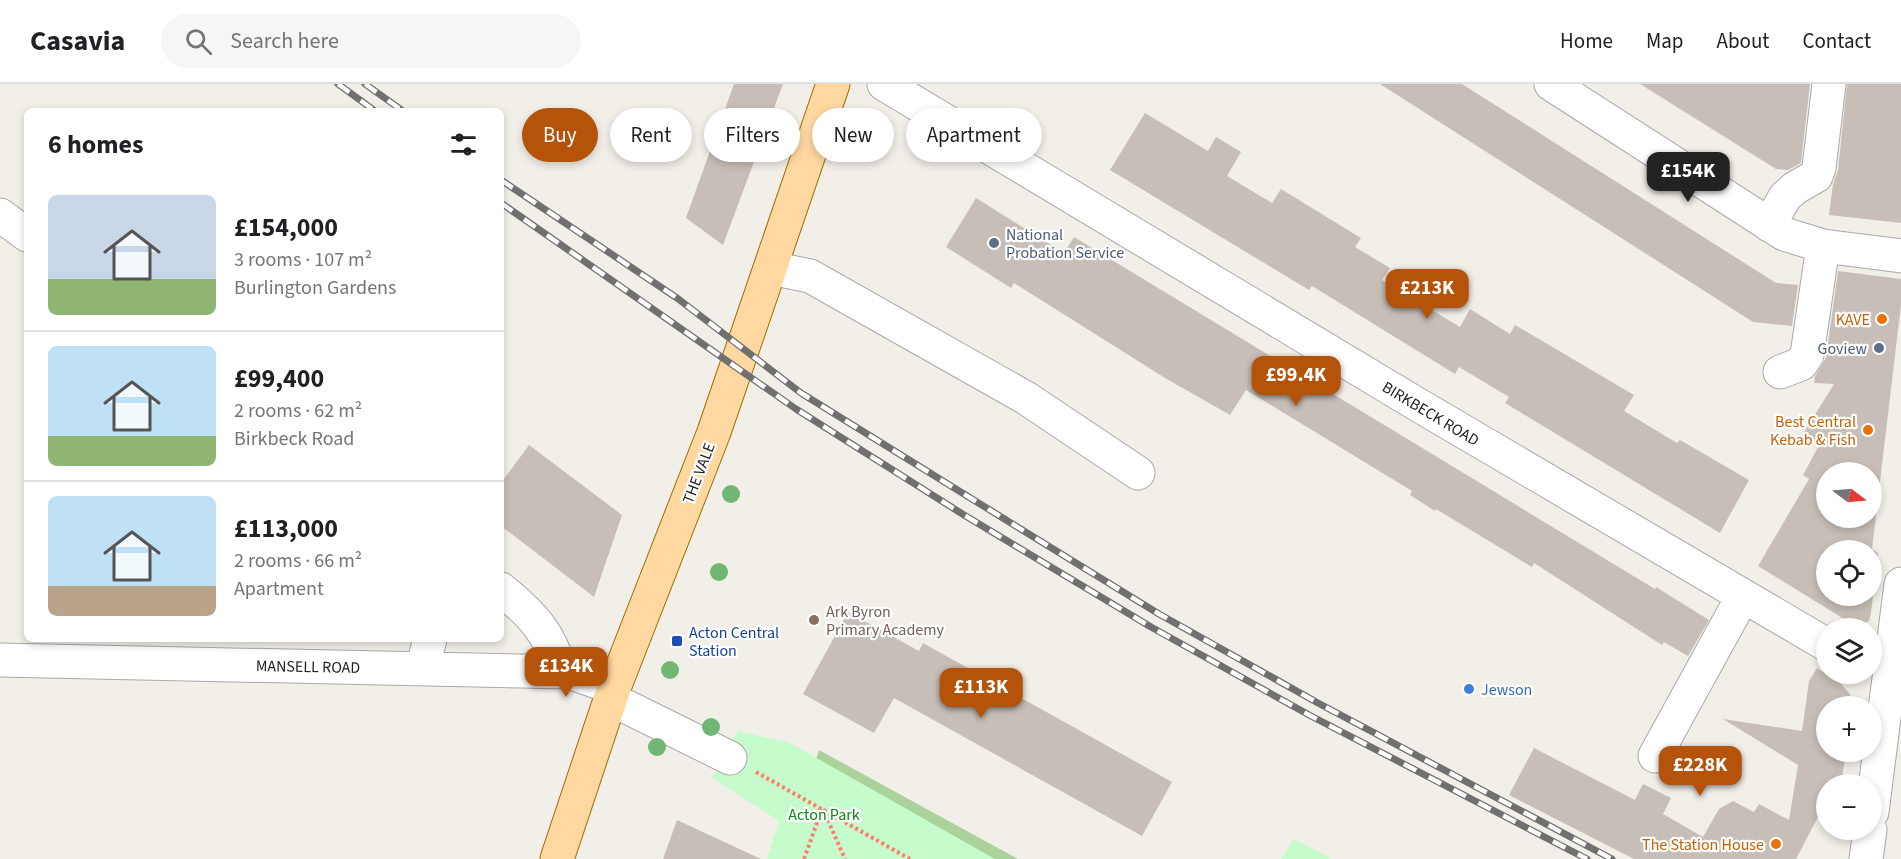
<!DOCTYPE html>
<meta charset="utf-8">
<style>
:root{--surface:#fff;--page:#f6f6f6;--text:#202124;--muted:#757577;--line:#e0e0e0;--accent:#b45309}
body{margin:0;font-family:"Source Sans 3",sans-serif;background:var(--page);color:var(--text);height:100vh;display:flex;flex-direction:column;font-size:22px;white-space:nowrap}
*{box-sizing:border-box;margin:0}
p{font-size:20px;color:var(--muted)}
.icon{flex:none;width:33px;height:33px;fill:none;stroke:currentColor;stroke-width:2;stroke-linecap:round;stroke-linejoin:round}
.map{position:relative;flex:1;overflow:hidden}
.sheet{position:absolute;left:24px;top:24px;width:480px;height:534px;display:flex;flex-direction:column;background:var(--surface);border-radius:9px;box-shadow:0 3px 9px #0003}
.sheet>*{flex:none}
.hud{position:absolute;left:522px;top:24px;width:570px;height:54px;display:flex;gap:12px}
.needle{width:39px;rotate:106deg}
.controls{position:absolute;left:1816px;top:378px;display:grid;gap:12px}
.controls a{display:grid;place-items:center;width:66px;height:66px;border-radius:50%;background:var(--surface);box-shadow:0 3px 9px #0003;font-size:30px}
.price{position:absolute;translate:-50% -51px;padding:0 14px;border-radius:12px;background:var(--accent);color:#fff;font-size:20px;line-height:39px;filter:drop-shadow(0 2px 3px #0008)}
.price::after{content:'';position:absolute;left:50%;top:36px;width:18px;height:14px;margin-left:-9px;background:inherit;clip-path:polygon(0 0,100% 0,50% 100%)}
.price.selected{background:#222;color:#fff}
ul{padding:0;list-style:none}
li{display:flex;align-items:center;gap:18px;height:150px;padding:0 24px}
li+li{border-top:2px solid var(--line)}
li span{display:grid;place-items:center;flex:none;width:168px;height:120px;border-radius:9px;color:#555}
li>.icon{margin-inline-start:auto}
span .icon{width:72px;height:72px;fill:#fffc;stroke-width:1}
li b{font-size:26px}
h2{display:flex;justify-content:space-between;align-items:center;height:72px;padding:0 24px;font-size:26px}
.tag{padding:0 21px;border-radius:27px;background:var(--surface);box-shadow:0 3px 9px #0003;font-size:21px;line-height:54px}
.tag.selected{background:var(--accent);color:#fff}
header{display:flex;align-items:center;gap:36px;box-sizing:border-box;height:84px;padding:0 30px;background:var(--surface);border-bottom:2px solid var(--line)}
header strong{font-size:28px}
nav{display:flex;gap:33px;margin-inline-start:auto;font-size:21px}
.search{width:420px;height:54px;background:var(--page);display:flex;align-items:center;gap:15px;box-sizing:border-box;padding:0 21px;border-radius:33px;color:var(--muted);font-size:22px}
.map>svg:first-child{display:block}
.forest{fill:#acd29c}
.park{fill:#c6fbcb}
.building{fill:#c7bfb7;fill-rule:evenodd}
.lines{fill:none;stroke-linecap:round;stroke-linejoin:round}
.minor-casing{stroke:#a9a9a9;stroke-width:35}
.major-casing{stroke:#a06c00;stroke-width:35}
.path{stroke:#fe7d6e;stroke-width:4;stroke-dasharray:3 3;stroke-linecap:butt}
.minor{stroke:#fff;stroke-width:33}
.major{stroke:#fed7a1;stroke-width:33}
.rail-casing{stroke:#707070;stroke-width:7}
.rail{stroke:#fff;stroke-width:4.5;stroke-dasharray:14;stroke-linecap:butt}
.tree{fill:#72b674}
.service-dot{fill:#5c6f8a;stroke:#fff;stroke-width:2}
.food-dot{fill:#e8710a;stroke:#fff;stroke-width:2}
.education-dot{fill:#8d6e63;stroke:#fff;stroke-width:2}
.transit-dot{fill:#1a4fb4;stroke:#fff;stroke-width:2}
.shop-dot{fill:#3f7fe0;stroke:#fff;stroke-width:2}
.labels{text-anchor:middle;stroke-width:4.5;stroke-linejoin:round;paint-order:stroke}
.service-label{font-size:16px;fill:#4e5e75;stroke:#fff;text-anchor:start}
.food-label{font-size:16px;fill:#c56008;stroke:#fff;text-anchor:end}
.street-label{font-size:16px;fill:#222;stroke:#fff}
.education-label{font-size:16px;fill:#785e54;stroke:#fff;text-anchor:start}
.transit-label{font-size:16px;fill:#164399;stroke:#fff;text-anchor:start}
.shop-label{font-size:16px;fill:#366cbe;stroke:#fff;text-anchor:start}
.park-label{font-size:16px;fill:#098714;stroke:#fff}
</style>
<header>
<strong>Casavia</strong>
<div class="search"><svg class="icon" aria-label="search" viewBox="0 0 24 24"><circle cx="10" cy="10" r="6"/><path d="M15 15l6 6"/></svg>Search here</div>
<nav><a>Home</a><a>Map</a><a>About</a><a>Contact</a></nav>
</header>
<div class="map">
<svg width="1901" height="775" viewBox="0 0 1901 775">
<rect width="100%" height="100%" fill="#f2efe9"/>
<!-- forest -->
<path class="forest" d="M 819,666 L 1018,775 L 783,775 Z"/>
<!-- park -->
<path class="park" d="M 738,647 L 790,659 L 995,775 L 767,775 L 779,737 L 712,694 Z
M 1294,755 L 1332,775 L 1281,775 Z"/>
<!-- building -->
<path class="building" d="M 734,0 L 783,0 L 723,161 L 686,134 Z
M 1380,0 L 1462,0 L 1776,199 L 1798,201 L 1792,242 L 1753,238 Z
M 1640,0 L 1810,0 L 1801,79 L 1788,86 L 1776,85 Z
M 1847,0 L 1901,0 L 1901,139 L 1829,131 L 1833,100 L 1838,86 Z
M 1145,29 L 1208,67 L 1216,53 L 1241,68 L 1227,92 L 1272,119 L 1281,105 L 1361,154 L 1355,163 L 1390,184 L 1382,196 L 1460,243 L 1470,225 L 1510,250 L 1515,241 L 1634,311 L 1624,327 L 1677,359 L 1680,356 L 1749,396 L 1720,449 L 1505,319 L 1509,313 L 1459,283 L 1455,290 L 1312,202 L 1309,206 L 1110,86 Z
M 976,114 L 1064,169 L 1074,153 L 1655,505 L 1656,503 L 1709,536 L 1688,572 L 1664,558 L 1662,561 L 1534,479 L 1532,483 L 1436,425 L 1435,427 L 1410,411 L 1412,407 L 1246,306 L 1230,331 L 1165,294 L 1014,199 L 1011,204 L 946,163 Z
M 1838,187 L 1901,195 L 1901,221 L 1872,465 L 1878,469 L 1871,529 L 1869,537 L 1860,541 L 1852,540 L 1758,482 L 1809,395 L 1803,391 L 1818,363 L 1801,353 L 1834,300 L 1814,299 L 1815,292 L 1826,274 ZM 1827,388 L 1872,388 L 1872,434 L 1827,434 ZM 1827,466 L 1872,466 L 1872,512 L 1827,512 Z
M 529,361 L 622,431 L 594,513 L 501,442 L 501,399 Z
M 848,528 L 919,567 L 923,559 L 1172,698 L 1142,752 L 894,614 L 874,649 L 803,610 Z
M 1817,584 L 1841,600 L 1850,610 L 1852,622 L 1827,622 L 1827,668 L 1846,668 L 1841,700 L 1827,700 L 1827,735 L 1818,733 L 1796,775 L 1634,775 L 1509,711 L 1534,664 L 1635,716 L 1643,700 L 1671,714 L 1663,730 L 1703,753 L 1719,725 L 1733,717 L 1754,728 L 1759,720 L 1789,736 L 1798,681 L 1723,635 L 1802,647 L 1809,597 Z
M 677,736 L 761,775 L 663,775 Z"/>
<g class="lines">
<defs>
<path id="minor" d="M 884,0 L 1420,322 L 1827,561
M 1551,0 L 1784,150 L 1823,162 L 1901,172
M 0,131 L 27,151
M 1769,141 L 1785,113 L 1795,104 L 1816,92 L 1819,84 L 1829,0
M 771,184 L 810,192 L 1026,314 L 1138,389
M 1780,288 L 1801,280 L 1807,271 L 1823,162
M 501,505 C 532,530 550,549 561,588
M 0,576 L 569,588 L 614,604
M 422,585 L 430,555
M 611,615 L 730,674
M 1655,672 L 1743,512
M 1872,728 L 1901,500
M 1866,775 L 1870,746"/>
<path id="major" d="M 557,775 L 614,604 L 714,348 L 833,0"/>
</defs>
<!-- minor casing -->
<use href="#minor" class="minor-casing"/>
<!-- major casing -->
<use href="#major" class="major-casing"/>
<!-- path -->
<path class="path" d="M 756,688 L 910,775
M 823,725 L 845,775
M 804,775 L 822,725"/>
<!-- minor -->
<use href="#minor" class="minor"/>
<!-- major -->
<use href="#major" class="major"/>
<defs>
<path id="rail" d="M 338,0 L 375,27
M 365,0 L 403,27
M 501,96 L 677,214 L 801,309 L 972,415 L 1159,530 L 1318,619 L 1612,775
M 501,119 L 796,325 L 964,431 L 1151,543 L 1311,632 L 1587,775"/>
</defs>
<!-- rail casing -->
<use href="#rail" class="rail-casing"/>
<!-- rail -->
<use href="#rail" class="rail"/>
</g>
<!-- trees -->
<g class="tree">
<circle cx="731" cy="410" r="9"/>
<circle cx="719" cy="488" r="9"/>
<circle cx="670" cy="586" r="9"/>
<circle cx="711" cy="643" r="9"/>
<circle cx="657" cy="663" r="9"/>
</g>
<!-- markers -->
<g class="service-dot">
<circle cx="994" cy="159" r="6"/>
<circle cx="1879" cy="264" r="6"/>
</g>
<g class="food-dot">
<circle cx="1882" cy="235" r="6"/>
<circle cx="1868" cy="346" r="6"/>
<circle cx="1776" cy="760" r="6"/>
</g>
<circle class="education-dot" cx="814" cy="536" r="6"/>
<rect class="transit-dot" x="671" y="551" width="12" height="12" rx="3"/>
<circle class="shop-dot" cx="1469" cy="605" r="6"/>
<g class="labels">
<!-- service labels -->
<g class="service-label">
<text x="1006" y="156">National<tspan x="1006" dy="18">Probation Service</tspan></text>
<text x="1867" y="270" text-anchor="end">Goview</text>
</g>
<!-- food labels -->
<g class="food-label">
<text x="1870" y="241">KAVE</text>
<text x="1856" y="343">Best Central<tspan x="1856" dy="18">Kebab &amp; Fish</tspan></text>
<text x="1764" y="766">The Station House</text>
</g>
<!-- street labels -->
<g class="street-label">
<text transform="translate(1431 329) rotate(31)" y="6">BIRKBECK ROAD</text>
<text transform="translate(698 389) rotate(-69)" y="6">THE VALE</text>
<text transform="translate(308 582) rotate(1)" y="6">MANSELL ROAD</text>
</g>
<!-- education labels -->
<g class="education-label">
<text x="826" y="533">Ark Byron<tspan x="826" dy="18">Primary Academy</tspan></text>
</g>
<!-- transit labels -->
<g class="transit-label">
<text x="689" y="554">Acton Central<tspan x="689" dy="18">Station</tspan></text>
</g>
<!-- shop labels -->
<g class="shop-label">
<text x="1481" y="611">Jewson</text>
</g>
<!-- park labels -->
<g class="park-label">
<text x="824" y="736">Acton Park</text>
</g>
</g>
</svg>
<div class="controls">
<a><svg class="needle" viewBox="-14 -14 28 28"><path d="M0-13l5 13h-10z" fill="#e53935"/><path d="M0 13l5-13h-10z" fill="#757577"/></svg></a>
<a><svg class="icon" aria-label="locate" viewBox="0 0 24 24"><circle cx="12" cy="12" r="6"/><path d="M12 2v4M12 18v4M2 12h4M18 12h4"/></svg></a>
<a><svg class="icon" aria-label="layers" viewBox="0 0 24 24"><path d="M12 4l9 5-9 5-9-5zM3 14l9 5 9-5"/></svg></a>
<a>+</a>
<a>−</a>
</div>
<b class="price selected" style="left:1688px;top:119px">£154K</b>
<b class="price" style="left:1427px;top:236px">£213K</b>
<b class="price" style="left:1296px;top:323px">£99.4K</b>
<b class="price" style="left:566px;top:614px">£134K</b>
<b class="price" style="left:981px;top:635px">£113K</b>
<b class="price" style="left:1700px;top:713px">£228K</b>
<div class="hud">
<a class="tag selected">Buy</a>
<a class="tag">Rent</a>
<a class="tag">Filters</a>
<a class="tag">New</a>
<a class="tag">Apartment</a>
</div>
<section class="sheet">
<h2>6 homes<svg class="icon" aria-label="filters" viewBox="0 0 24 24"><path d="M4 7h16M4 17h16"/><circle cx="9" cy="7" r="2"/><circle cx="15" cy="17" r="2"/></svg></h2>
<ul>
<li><span style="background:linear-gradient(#c9d6e8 70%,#8fb573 0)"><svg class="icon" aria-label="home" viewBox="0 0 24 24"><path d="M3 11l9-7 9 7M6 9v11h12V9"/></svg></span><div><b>£154,000</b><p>3 rooms · 107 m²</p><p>Burlington Gardens</p></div></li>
<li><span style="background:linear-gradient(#bfe0f5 75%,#8fb573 0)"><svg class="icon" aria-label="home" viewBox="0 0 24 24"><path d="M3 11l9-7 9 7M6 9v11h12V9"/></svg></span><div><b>£99,400</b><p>2 rooms · 62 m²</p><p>Birkbeck Road</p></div></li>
<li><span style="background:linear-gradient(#bfe0f5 75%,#b9a48a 0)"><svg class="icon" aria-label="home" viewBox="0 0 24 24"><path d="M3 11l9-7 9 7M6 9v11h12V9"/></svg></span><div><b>£113,000</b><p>2 rooms · 66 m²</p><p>Apartment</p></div></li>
</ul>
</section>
</div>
